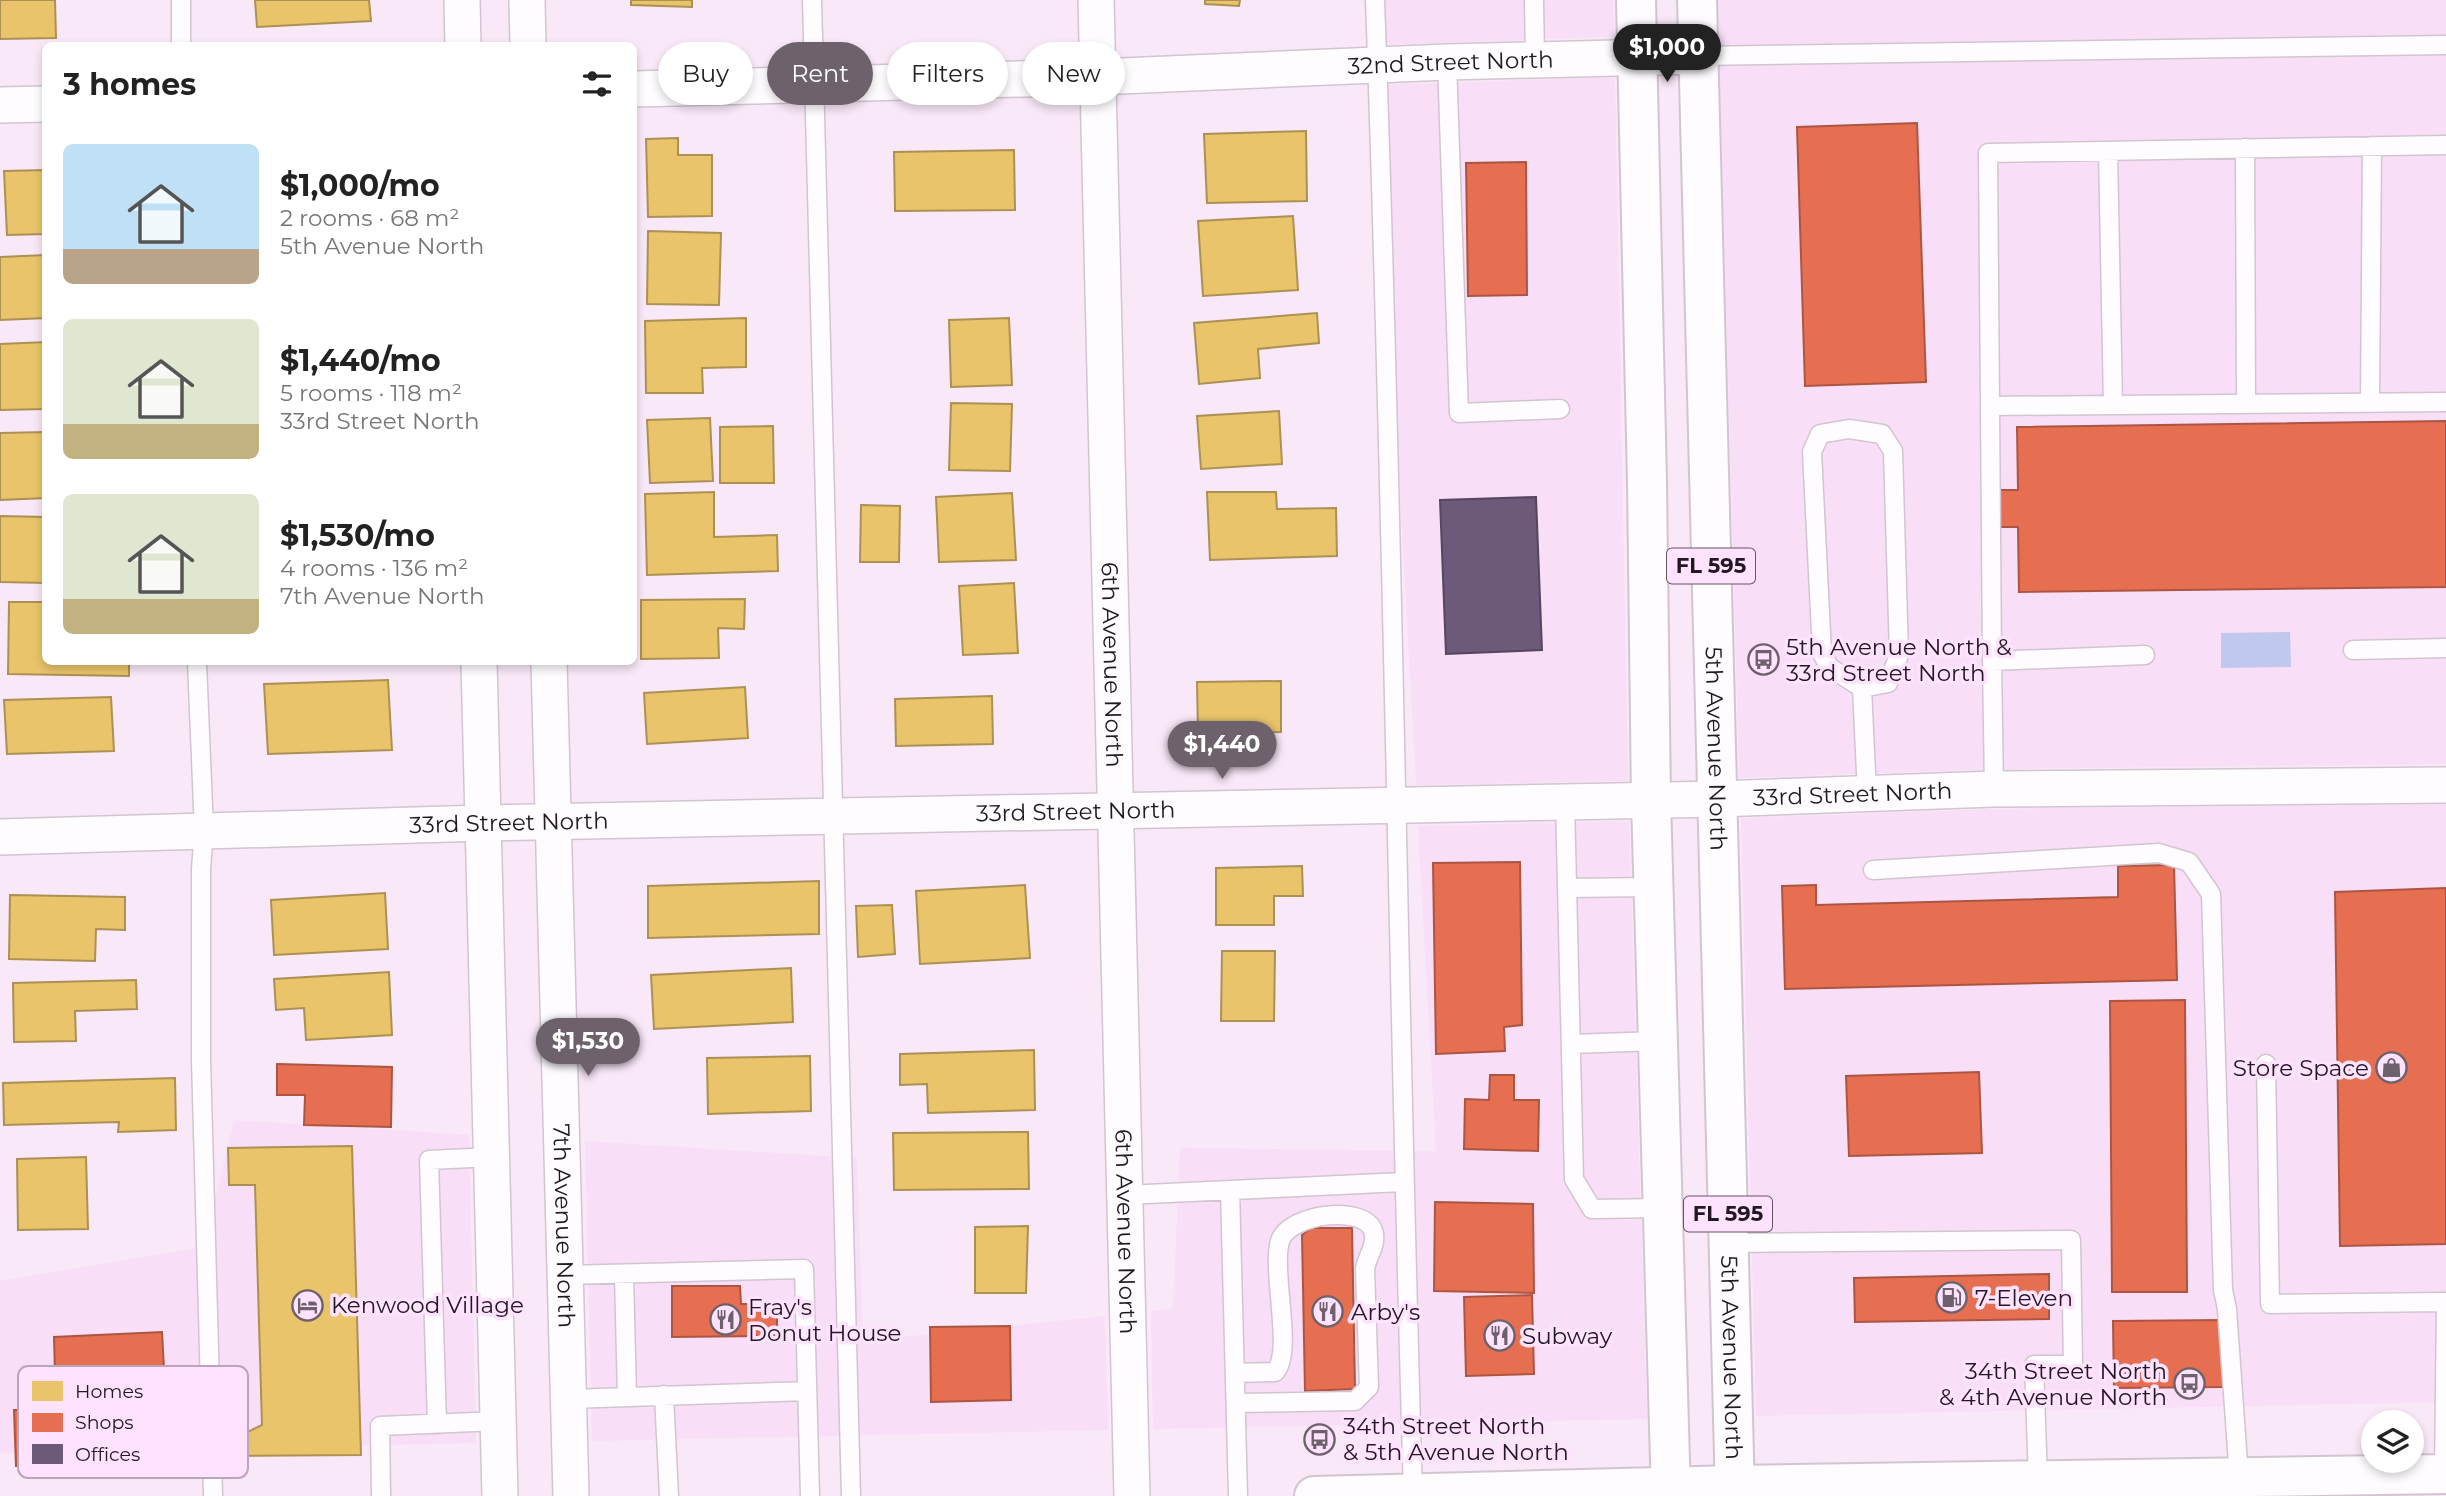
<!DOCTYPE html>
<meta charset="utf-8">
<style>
:root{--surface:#fff;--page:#f6f6f6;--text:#222;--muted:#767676;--accent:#6d616c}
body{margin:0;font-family:Montserrat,sans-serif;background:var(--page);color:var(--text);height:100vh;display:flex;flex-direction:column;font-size:26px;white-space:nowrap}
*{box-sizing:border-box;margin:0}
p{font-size:23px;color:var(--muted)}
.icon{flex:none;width:38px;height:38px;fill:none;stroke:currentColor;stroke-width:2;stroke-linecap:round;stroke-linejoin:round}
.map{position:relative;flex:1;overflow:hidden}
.drawer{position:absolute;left:42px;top:42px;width:595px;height:623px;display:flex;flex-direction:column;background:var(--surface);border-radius:10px;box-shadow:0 4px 10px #0003}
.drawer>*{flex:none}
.hud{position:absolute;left:658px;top:42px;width:665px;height:63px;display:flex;gap:14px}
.controls{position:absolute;left:2361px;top:1410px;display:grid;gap:14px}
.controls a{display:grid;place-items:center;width:63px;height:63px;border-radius:50%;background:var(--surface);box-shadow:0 4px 10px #0003;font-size:35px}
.price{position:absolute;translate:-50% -60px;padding:0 16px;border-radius:24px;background:var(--accent);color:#fff;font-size:23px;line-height:46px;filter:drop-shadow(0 2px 4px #0008)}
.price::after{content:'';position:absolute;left:50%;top:42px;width:21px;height:16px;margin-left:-10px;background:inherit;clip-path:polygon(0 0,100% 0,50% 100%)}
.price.on{background:#222;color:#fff}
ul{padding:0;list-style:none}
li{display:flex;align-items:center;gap:21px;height:175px;padding:0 21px}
li span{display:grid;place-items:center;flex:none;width:196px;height:140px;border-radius:10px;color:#555}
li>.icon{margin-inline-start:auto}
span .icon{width:84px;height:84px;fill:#fffc;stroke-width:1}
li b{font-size:30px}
h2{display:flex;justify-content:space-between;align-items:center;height:84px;padding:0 21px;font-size:30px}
.tag{padding:0 24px;border-radius:32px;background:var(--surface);box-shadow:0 4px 10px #0003;font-size:24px;line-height:63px}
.tag.on{background:var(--accent);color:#fff}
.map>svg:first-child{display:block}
.built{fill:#f8def7}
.water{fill:#c0c9ed}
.homes{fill:#e9c46a;stroke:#ad9054;stroke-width:2}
.shops{fill:#e76f51;stroke:#ac5543;stroke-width:2}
.offices{fill:#6d597a;stroke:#56465f;stroke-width:2}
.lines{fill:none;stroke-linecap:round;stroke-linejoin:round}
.service-casing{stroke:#d2c5d1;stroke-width:21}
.minor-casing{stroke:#d2c5d1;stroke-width:38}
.primary-casing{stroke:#d2c5d1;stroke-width:42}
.trunk-casing{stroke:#d2c5d1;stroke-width:42}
.service{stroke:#fefcfe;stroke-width:18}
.minor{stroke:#fefcfe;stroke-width:35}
.primary{stroke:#fefcfe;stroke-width:38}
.trunk{stroke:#fefcfe;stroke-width:38}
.labels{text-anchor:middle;stroke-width:7;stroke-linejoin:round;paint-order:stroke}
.shield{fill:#ffe2fe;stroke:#645563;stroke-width:2}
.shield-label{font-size:21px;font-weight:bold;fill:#211821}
.street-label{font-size:23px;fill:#211821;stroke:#ffe2fe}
.poi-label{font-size:23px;fill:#211821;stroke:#ffe2fe;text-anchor:start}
.key{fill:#ffe2fe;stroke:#bca5bc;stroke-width:2}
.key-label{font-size:19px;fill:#211821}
</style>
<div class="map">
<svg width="2446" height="1496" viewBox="0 0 2446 1496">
<rect width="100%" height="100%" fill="#f9e8f8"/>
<!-- built -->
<path class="built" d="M 1374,0 L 1613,0 L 1614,37 L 1376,45 Z
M 1718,0 L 2446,0 L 2446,764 L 1995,769 L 1739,778 Z
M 1615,77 L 1628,781 L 1416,785 L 1378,85 Z
M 2446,804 L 2446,1402 L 1756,1416 L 1741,818 L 1995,809 Z
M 1629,821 L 1647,1419 L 1153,1429 L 1151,1311 L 1173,1308 L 1180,1148 L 1436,1151 L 1418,826 Z
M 234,1120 L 469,1135 L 476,1443 L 0,1453 L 0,1281 L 204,1247 Z
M 585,1141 L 857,1158 L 863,1341 L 1105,1316 L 1108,1430 L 592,1441 Z"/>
<!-- water -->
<path class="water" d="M 2290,632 L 2291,667 L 2221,668 L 2221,633 Z"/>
<!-- homes -->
<path class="homes" d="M 0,0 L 55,0 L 56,38 L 0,39 Z
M 255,0 L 369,0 L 371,21 L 257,27 Z
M 631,0 L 692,0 L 692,7 L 631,5 Z
M 1205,0 L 1240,0 L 1239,6 L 1205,4 Z
M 1306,131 L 1307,201 L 1207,203 L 1204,134 Z
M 678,138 L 678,155 L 712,155 L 712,216 L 648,217 L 646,139 Z
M 1014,150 L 1015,210 L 895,211 L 894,152 Z
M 46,170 L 46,234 L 7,235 L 4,171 Z
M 1293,216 L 1298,290 L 1203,296 L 1198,221 Z
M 648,231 L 721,233 L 719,305 L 647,304 Z
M 46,255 L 46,318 L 0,320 L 0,257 Z
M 1317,313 L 1319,343 L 1258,349 L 1260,378 L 1199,384 L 1194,323 Z
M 746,318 L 746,367 L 702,368 L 703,393 L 646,393 L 645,321 Z
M 1009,318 L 1012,385 L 951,387 L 949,320 Z
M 46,342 L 46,409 L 0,410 L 0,344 Z
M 951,403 L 1012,404 L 1010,471 L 949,470 Z
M 1279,411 L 1282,464 L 1201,469 L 1197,416 Z
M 710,418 L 713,481 L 650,483 L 647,420 Z
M 773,426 L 774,483 L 720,483 L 720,427 Z
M 46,432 L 46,498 L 0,500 L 0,433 Z
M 714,492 L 714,537 L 777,535 L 778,571 L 647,575 L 645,494 Z
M 1207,492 L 1276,492 L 1277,509 L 1336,508 L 1337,556 L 1210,560 Z
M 1012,493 L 1016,560 L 939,562 L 936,497 Z
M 861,505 L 900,506 L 899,562 L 860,562 Z
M 0,516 L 46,517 L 46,583 L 0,582 Z
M 1014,583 L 1018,653 L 963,655 L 959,586 Z
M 745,599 L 744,629 L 718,628 L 719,658 L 641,659 L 641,600 Z
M 9,602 L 46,602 L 46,662 L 129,662 L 129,676 L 8,674 Z
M 388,680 L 392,750 L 268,754 L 264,684 Z
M 1281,681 L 1281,732 L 1198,733 L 1197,682 Z
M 745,687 L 748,738 L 647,744 L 644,693 Z
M 992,696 L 993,744 L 896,746 L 895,699 Z
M 111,697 L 114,751 L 7,754 L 4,700 Z
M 1302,866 L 1303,896 L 1274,896 L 1274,925 L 1216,925 L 1216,868 Z
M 819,881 L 819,934 L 648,938 L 648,886 Z
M 1025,885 L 1030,958 L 920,964 L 916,891 Z
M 385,893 L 388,949 L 274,955 L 271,900 Z
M 10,895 L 125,897 L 125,930 L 96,929 L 95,961 L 9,959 Z
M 892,905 L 895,954 L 858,957 L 856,906 Z
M 1222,951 L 1275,951 L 1274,1021 L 1221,1021 Z
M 791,968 L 793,1022 L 654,1029 L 651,975 Z
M 389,972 L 392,1035 L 306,1040 L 304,1008 L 276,1010 L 274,979 Z
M 136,980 L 137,1009 L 75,1011 L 76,1041 L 14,1042 L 13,983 Z
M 1034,1050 L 1035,1110 L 928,1113 L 927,1084 L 900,1085 L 900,1054 Z
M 810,1056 L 811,1111 L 708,1114 L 707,1058 Z
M 175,1078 L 176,1130 L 118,1132 L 119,1122 L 4,1125 L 3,1083 Z
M 1028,1132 L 1029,1189 L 894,1190 L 893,1133 Z
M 352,1146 L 361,1455 L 236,1456 L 235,1438 L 262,1425 L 255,1185 L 229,1185 L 228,1148 Z
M 86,1157 L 88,1229 L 18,1230 L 17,1159 Z
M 1028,1226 L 1026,1293 L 975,1293 L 975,1227 Z"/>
<!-- shops -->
<path class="shops" d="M 1917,123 L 1926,382 L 1805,386 L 1797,127 Z
M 1526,162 L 1527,295 L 1468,296 L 1466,163 Z
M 2446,421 L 2446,587 L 2019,592 L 2018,527 L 1998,527 L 1998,490 L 2018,490 L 2017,427 Z
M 1520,862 L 1522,1025 L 1504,1027 L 1505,1051 L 1436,1054 L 1433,863 Z
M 2174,865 L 2177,980 L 1785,989 L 1782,886 L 1816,885 L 1816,905 L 2118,897 L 2118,866 Z
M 2446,888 L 2446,1244 L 2340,1246 L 2335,892 Z
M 2185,1000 L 2187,1292 L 2112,1292 L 2110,1001 Z
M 277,1064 L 392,1067 L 391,1127 L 304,1125 L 305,1095 L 277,1095 Z
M 1979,1072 L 1982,1153 L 1849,1156 L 1846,1076 Z
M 1490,1075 L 1514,1075 L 1514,1100 L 1539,1100 L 1538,1151 L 1464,1149 L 1465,1099 L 1489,1100 Z
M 1435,1202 L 1533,1204 L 1534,1293 L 1434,1291 Z
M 1311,1228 L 1352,1228 L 1355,1389 L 1305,1391 L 1302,1235 Z
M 2049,1274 L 2049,1319 L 1855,1322 L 1854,1278 Z
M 672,1286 L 740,1286 L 741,1304 L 777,1304 L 777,1336 L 672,1337 Z
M 1532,1295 L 1534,1374 L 1466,1376 L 1464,1297 Z
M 2222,1320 L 2223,1387 L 2114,1388 L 2113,1321 Z
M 1010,1326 L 1011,1400 L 931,1402 L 930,1327 Z
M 162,1332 L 169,1462 L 16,1466 L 14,1410 L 76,1409 L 75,1373 L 55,1374 L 54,1337 Z"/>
<!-- offices -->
<path class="offices" d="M 1536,497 L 1542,650 L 1446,654 L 1440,500 Z"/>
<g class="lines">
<defs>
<path id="service" d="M 181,0 L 181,46
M 812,0 L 851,1496
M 1375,0 C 1393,498 1398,996 1413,1494
M 1534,0 L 1535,59
M 1698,56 L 2446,45
M 1447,62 L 1459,413 L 1560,409
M 2245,148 L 2246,403
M 2108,151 L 2113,405
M 2370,402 L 2372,146
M 1991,406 L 2446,402
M 1849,429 L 1882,434 L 1893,451 L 1899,655 L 1888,683 L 1862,688 L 1829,667 L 1822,653 L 1812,452 L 1820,434 Z
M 2353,650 L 2446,648
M 1992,661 L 1988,153 L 2446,145
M 197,662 L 204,831 L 201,869 L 201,1059 L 213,1496
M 1862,688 L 1867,794
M 1994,789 L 1992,661 L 2145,655
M 1565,802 L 1574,1179 L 1592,1209 L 1663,1208
M 1873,870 L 2159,853 L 2189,862 L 2211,894 L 2223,1290 L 2227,1309 L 2239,1477
M 1567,888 L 1654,887
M 1571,1044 L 1658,1041
M 2266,1064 L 2270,1304 L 2446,1302
M 1230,1190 L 1238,1496
M 1125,1195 L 1403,1182
M 1729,1243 L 2071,1240 L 2073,1365 L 2034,1365 L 2038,1480
M 624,1274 L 627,1397
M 565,1275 L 804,1269 L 810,1496
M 1235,1373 L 1275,1372 C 1294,1352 1271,1272 1280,1241 C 1289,1213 1369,1203 1374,1234 C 1376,1247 1367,1256 1365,1269 L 1369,1387 L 1355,1401 L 1236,1403
M 664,1395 L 669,1496
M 569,1399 L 807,1391
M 437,1424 L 429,1160 L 492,1157
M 2444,1474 L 2446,1302
M 381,1496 L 380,1426 L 498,1421"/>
<g id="minor">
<path d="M 462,0 L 463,46"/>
<path d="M 527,0 L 528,46"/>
<path id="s1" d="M 1096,0 L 1132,1496"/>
<path id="s2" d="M 634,89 L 1098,77 L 1447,62 L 1698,56"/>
<path d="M 0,105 L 46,104"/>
<path d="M 479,662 L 500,1496"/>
<path id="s3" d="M 549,662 L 571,1496"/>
<path id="s4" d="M 0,837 L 483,823 L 1718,799 L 1994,789 L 2446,785"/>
</g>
<g id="primary">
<path d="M 1636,0 L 1647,482 L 1651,800 L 1671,1496"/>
<path id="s5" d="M 1697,0 L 1735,1496"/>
</g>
<path id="trunk" d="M 1314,1496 L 1735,1485 L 2446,1474"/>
</defs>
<!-- service casing -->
<use href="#service" class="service-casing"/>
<!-- minor casing -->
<use href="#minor" class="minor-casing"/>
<!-- primary casing -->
<use href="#primary" class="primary-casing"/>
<!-- trunk casing -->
<use href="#trunk" class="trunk-casing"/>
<!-- service -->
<use href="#service" class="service"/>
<!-- minor -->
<use href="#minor" class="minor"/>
<!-- primary -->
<use href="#primary" class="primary"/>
<!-- trunk -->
<use href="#trunk" class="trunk"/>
</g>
<!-- icons -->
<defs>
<symbol id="bus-ring" viewBox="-11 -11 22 22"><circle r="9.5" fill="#ffe2fe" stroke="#6d616c" stroke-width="1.5"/><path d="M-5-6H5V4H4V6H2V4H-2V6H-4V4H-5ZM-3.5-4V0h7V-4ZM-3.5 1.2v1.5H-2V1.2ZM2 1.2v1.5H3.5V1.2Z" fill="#6d616c"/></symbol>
<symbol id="shop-ring" viewBox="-11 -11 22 22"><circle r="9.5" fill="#ffe2fe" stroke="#6d616c" stroke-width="1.5"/><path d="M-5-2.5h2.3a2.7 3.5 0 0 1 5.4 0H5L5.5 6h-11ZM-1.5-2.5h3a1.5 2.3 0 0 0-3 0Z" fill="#6d616c"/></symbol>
<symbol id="fuel-ring" viewBox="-11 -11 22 22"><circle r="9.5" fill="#ffe2fe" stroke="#6d616c" stroke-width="1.5"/><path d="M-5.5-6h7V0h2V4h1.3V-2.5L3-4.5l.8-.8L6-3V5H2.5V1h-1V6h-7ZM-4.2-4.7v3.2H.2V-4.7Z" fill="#6d616c"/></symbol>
<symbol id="hotel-ring" viewBox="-11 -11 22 22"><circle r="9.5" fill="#ffe2fe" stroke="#6d616c" stroke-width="1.5"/><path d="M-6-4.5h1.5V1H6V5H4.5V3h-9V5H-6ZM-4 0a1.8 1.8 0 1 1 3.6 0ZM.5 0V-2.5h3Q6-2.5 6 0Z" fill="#6d616c"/></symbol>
<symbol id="restaurant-ring" viewBox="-11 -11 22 22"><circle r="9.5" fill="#ffe2fe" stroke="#6d616c" stroke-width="1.5"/><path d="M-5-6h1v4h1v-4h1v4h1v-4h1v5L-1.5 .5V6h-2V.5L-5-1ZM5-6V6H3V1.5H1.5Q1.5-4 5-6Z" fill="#6d616c"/></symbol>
</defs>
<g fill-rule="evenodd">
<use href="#bus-ring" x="1746" y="642" width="35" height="35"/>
<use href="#shop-ring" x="2374" y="1050" width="35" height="35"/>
<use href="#fuel-ring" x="1934" y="1280" width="35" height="35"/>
<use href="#hotel-ring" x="290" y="1288" width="35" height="35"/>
<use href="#restaurant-ring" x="1310" y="1294" width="35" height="35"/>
<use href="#restaurant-ring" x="708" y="1302" width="35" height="35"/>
<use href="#restaurant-ring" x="1482" y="1318" width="35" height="35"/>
<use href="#bus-ring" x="2172" y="1366" width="35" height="35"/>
<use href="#bus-ring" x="1302" y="1422" width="35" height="35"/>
</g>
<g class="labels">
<!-- shield labels -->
<g class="shield">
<rect x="1667" y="548.5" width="88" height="35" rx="5"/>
<rect x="1684" y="1196.5" width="88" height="35" rx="5"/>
</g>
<g class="shield-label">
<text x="1711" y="573">FL 595</text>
<text x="1728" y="1221">FL 595</text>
</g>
<!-- street labels -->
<g class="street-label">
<text dy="8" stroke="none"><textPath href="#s2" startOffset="817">32nd Street North</textPath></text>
<text dy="8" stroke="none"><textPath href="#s1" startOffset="665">6th Avenue North</textPath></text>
<text dy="8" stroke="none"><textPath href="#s5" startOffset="749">5th Avenue North</textPath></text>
<text dy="8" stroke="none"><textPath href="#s4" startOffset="1853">33rd Street North</textPath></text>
<text dy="8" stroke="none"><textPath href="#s4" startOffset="1076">33rd Street North</textPath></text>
<text dy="8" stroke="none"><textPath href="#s4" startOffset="509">33rd Street North</textPath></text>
<text dy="8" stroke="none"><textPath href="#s3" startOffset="564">7th Avenue North</textPath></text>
<text dy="8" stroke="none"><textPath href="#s1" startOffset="1232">6th Avenue North</textPath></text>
<text dy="8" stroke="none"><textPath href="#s5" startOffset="1358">5th Avenue North</textPath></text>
</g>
<!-- poi labels -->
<g class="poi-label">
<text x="1786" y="655">5th Avenue North &amp;<tspan x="1786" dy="26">33rd Street North</tspan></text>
<text x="2369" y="1076" text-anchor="end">Store Space</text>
<text x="1975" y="1306">7-Eleven</text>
<text x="331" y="1313">Kenwood Village</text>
<text x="748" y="1315">Fray's<tspan x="748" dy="26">Donut House</tspan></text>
<text x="1351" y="1320">Arby's</text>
<text x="1522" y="1344">Subway</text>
<text x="2167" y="1379" text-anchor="end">34th Street North<tspan x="2167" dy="26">&amp; 4th Avenue North</tspan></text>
<text x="1343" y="1434">34th Street North<tspan x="1343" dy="26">&amp; 5th Avenue North</tspan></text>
</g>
</g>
<!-- legend -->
<rect x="18" y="1366" width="230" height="112" rx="10" class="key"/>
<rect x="32" y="1381" width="31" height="20" fill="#e9c46a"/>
<rect x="32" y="1413" width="31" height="19" fill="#e76f51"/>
<rect x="32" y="1444" width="31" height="20" fill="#6d597a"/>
<g class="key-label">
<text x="75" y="1398">Homes</text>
<text x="75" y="1429">Shops</text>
<text x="75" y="1461">Offices</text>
</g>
</svg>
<div class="controls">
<a><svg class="icon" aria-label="layers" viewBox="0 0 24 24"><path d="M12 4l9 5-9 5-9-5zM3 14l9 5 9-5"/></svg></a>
</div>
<b class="price on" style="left:1667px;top:84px">$1,000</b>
<b class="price" style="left:1222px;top:781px">$1,440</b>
<b class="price" style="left:588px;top:1078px">$1,530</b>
<div class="hud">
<a class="tag">Buy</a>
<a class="tag on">Rent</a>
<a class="tag">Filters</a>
<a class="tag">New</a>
</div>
<section class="drawer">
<h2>3 homes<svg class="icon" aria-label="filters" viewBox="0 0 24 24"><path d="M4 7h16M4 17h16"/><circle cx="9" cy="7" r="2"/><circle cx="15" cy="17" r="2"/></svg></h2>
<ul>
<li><span style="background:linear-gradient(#bfe0f5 75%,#b9a48a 0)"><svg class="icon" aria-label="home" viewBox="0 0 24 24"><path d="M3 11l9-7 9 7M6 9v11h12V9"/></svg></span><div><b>$1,000/mo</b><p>2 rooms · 68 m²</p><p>5th Avenue North</p></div></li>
<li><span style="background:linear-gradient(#dfe7d0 75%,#c2b280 0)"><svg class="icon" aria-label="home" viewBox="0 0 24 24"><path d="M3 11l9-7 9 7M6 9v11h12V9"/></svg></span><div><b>$1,440/mo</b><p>5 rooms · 118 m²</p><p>33rd Street North</p></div></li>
<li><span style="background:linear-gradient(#dfe7d0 75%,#c2b280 0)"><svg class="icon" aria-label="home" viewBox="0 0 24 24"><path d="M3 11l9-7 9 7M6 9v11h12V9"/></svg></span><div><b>$1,530/mo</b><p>4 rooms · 136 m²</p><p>7th Avenue North</p></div></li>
</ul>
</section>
</div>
